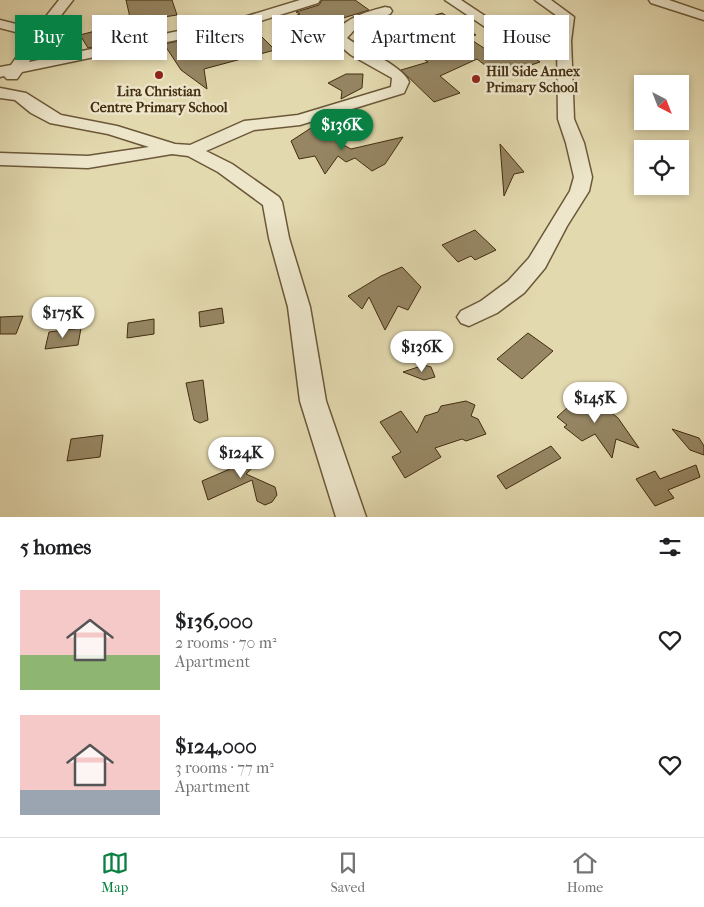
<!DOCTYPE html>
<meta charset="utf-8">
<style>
:root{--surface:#fff;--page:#f2f2f2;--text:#202124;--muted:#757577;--line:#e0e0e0;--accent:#0b8043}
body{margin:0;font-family:"IM FELL French Canon",serif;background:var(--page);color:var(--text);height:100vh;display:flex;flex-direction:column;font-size:19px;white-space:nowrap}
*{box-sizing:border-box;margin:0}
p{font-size:16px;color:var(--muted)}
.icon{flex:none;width:28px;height:28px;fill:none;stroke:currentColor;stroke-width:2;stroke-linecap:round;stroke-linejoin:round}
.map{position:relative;height:517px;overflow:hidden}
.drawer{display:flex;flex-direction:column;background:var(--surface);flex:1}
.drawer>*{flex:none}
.banner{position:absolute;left:15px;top:15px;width:675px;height:45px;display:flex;gap:10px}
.needle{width:32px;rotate:138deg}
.controls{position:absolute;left:634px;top:75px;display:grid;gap:10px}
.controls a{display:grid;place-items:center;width:55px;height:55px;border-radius:0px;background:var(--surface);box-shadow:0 2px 8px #0003;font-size:25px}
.price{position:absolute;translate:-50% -42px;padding:0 11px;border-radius:18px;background:#fff;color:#222;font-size:16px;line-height:32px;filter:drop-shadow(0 1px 2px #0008)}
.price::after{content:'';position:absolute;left:50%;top:30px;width:15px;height:11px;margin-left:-8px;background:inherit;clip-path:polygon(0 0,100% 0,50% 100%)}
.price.active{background:var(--accent);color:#fff}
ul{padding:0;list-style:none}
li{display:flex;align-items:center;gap:15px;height:125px;padding:0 20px}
li span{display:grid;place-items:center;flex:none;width:140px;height:100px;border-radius:0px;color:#555}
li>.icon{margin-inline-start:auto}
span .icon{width:60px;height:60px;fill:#fffc;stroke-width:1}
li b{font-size:21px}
h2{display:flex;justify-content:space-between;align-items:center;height:60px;padding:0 20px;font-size:21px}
.tag{padding:0 18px;border-radius:0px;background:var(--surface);box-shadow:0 2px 8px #0003;font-size:18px;line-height:45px}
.tag.active{background:var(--accent);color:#fff}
.dock{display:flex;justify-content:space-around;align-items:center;height:70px;border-top:1px solid var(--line);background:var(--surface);font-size:14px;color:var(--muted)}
.dock a{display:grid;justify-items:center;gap:2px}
.dock .active{color:var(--accent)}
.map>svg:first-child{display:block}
.building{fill:#968663;stroke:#432d10}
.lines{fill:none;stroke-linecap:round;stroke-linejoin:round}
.minor-casing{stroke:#6b5838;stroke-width:3}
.minor{fill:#ede6cb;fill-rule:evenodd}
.poi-dot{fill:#8f2418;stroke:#ede6cb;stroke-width:2}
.labels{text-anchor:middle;stroke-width:5;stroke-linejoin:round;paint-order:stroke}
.far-poi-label{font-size:14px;font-weight:bold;fill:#432d10;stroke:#ede6cb;text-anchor:start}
</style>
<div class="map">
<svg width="704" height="517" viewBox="0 0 704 517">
<rect width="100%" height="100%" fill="#e3d9af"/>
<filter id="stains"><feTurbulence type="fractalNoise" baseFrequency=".004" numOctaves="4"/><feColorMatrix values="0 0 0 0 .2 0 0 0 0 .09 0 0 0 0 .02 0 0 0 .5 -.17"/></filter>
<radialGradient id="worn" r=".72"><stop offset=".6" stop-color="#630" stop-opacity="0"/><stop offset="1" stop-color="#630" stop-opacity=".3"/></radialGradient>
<!-- building -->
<path class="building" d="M 126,0 L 172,0 L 177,15 L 131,22 Z
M 322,0 L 355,0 L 369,10 L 321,25 L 333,33 L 311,41 L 279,22 L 300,14 L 296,12 L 319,5 Z
M 442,13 L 476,35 L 467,37 L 499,58 L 523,50 L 540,62 L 499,76 L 477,59 L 440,76 L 460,93 L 434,102 L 401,70 L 428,62 L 413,52 L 452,38 L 423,19 Z
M 95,31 L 103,45 L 88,48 L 80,35 Z
M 257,32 L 275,50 L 204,69 L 207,89 L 181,70 L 164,44 L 213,34 L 222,45 Z
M 346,74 L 363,74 L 362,88 L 341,99 L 342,91 L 328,83 Z
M 311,128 L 351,149 L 403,137 L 385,164 L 372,171 L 355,158 L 346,162 L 338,156 L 325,174 L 315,156 L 299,159 L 291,141 Z
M 500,144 L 524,172 L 514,174 L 504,196 Z
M 475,230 L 496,250 L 475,260 L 471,256 L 458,262 L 442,245 Z
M 402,267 L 421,287 L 408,310 L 398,306 L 385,330 L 369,297 L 362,309 L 348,296 L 381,276 Z
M 222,308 L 224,323 L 200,327 L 199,312 Z
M 23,316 L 16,334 L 0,334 L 0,317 Z
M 154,319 L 154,334 L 127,338 L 128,323 Z
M 81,328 L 78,345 L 45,349 L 49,332 Z
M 528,333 L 553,351 L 522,379 L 497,359 Z
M 424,365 L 431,367 L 435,377 L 424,380 L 403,372 Z
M 203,380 L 208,420 L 200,423 L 194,420 L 186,383 Z
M 579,397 L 590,405 L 596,400 L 618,418 L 639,448 L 616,439 L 612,458 L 595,434 L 582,441 L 564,427 L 567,425 L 557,417 Z
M 466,401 L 475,405 L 471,416 L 478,419 L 486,434 L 466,441 L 462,439 L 435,448 L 441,457 L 405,478 L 392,457 L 401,452 L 380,422 L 401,411 L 417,433 L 425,416 L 438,412 L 441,406 Z
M 672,429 L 699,438 L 704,446 L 704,455 L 690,450 Z
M 103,435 L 100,457 L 67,461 L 71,439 Z
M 551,446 L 561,458 L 506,489 L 497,476 Z
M 254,449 L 266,455 L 246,474 L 275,487 L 277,495 L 272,502 L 265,505 L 257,501 L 252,480 L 208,500 L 202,481 L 230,469 L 229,465 L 239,455 Z
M 696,465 L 700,477 L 668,490 L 674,498 L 655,506 L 636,479 L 655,471 L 660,479 Z"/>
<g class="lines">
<defs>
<path id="minor" d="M 59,0 L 73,0 L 45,36 L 29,62 L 241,18 L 300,0 L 320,0 L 318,3 L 244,26 L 22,72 L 17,79 L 7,79 L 4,76 L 0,77 L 0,67 L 11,65 L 31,36 L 0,28 L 0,20 L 36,29 Z
M 445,0 L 461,0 L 521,40 L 519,43 L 509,43 Z
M 535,0 L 551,0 L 574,17 L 571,41 L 574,119 L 584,143 L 592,177 L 589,191 L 567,226 L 545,268 L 524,293 L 497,313 L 469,326 L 461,323 L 457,317 L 461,311 L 481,301 L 508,281 L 529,258 L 570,191 L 574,177 L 566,143 L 558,119 L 557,41 L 560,18 Z
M 649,0 L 669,0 L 704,12 L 704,20 L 651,3 Z
M 385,7 L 390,8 L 392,11 L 390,14 L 356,28 L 347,38 C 362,49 403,66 409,82 L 404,93 L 300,125 L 254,130 L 206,151 L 232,164 L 279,197 L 282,202 L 289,238 L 310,307 L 326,401 L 366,517 L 336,517 L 300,401 L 288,307 L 269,238 L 263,205 L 218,172 L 188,156 L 172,154 L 88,168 L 0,165 L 0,153 L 88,156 L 149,147 L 108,134 L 50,123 L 31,113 L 15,100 L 0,98 L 0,88 L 26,93 L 61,115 L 117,126 L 175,144 L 190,145 L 244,121 L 298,115 L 391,87 L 392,78 L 351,55 L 332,39 C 340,19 366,12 385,7 Z"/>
</defs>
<!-- minor casing -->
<use href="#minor" class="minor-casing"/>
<!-- minor -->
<use href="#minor" class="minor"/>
</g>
<!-- markers -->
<g class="poi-dot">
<circle cx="159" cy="75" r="5"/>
<circle cx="476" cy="79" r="5"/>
</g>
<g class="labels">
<!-- far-poi labels -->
<g class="far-poi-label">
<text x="486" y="76">Hill Side Annex<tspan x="486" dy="16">Primary School</tspan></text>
<text x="159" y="96" text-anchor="middle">Lira Christian<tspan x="159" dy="16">Centre Primary School</tspan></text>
</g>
</g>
<rect width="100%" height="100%" filter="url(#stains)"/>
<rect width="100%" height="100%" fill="url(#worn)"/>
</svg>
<div class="controls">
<a><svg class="needle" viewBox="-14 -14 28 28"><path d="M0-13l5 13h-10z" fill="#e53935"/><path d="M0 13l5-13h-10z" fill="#757577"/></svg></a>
<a><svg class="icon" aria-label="locate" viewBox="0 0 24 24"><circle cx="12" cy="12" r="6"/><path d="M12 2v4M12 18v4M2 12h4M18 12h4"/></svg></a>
</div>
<b class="price active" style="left:342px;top:151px">$136K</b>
<b class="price" style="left:63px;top:339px">$175K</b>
<b class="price" style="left:422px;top:373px">$136K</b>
<b class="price" style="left:595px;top:424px">$145K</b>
<b class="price" style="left:241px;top:479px">$124K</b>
<div class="banner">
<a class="tag active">Buy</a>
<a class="tag">Rent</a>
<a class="tag">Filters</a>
<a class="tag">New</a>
<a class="tag">Apartment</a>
<a class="tag">House</a>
</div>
</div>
<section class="drawer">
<h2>5 homes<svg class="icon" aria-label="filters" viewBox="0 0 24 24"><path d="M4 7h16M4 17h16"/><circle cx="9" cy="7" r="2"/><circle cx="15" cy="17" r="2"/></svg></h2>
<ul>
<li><span style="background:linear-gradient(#f6c9c9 65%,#8fb573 0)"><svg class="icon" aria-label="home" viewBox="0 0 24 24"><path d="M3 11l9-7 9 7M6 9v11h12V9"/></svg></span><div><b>$136,000</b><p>2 rooms · 70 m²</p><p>Apartment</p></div><svg class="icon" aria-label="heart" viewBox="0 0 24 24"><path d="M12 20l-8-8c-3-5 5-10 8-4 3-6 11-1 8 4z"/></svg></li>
<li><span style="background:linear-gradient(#f6c9c9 75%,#9aa5b1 0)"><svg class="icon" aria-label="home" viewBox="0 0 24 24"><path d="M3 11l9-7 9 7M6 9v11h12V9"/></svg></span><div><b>$124,000</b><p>3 rooms · 77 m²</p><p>Apartment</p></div><svg class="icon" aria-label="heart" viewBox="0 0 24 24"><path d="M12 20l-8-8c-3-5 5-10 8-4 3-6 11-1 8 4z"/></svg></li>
</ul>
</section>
<nav class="dock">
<a class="active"><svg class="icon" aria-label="map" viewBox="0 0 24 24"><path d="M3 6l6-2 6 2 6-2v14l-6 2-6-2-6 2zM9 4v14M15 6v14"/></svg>Map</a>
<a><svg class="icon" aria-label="saved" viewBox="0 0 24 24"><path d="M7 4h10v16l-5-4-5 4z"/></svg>Saved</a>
<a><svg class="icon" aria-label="home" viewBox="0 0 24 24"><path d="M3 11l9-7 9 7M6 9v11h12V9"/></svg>Home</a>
</nav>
